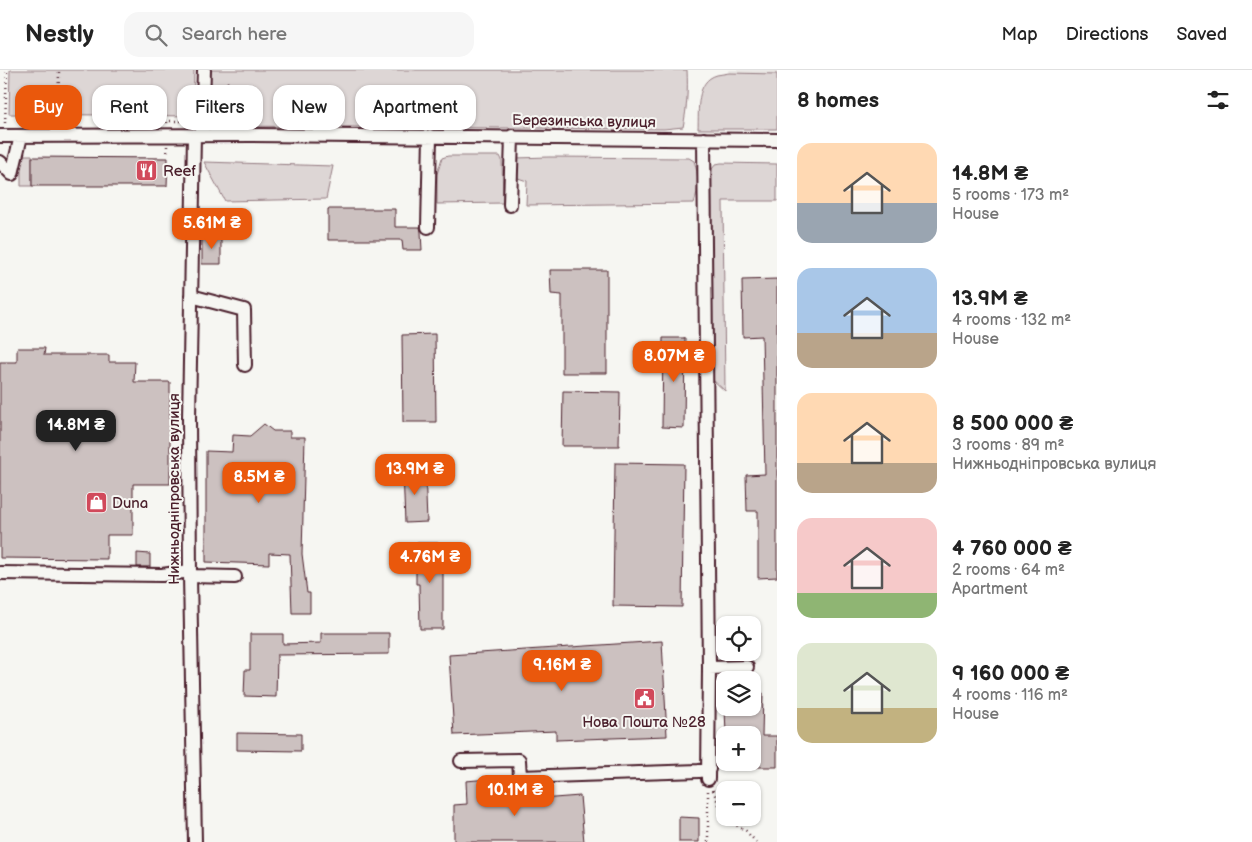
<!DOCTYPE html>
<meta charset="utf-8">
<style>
:root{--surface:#fff;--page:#f6f6f6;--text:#222;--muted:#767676;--line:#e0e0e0;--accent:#ea580c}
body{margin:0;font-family:"Balsamiq Sans",sans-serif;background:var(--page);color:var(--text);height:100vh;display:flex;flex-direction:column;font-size:19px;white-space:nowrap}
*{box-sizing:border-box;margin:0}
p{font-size:16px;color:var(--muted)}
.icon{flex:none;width:28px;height:28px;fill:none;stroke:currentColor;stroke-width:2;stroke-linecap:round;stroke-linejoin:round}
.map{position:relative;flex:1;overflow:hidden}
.side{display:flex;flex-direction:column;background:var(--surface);width:475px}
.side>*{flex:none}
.guide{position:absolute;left:15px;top:15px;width:475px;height:45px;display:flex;gap:10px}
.tools{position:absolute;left:716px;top:546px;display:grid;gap:10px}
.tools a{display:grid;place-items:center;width:45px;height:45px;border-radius:10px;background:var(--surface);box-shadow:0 1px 4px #0004;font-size:25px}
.price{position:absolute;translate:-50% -42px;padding:0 11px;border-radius:10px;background:var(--accent);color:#fff;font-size:16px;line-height:32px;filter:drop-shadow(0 1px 2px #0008)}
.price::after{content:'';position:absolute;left:50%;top:30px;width:15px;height:11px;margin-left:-8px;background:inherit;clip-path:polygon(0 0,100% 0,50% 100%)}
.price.active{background:#222;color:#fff}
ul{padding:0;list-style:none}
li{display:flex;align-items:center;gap:15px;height:125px;padding:0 20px}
li span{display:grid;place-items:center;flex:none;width:140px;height:100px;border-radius:15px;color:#555}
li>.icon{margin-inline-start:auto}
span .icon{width:60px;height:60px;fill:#fffc;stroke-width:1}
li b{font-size:21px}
h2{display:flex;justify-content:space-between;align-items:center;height:60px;padding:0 20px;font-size:21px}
.chip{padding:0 18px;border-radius:15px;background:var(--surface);box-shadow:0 1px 4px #0004;font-size:18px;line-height:45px}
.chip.active{background:var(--accent);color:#fff}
header{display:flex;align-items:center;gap:30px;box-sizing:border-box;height:70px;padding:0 25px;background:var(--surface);border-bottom:1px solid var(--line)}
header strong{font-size:24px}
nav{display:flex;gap:28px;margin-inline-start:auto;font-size:18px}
.search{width:350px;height:45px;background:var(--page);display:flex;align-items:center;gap:12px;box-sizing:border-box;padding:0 18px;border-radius:15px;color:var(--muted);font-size:19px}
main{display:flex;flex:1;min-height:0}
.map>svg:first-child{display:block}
.built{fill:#e9e6e3}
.green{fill:#ddd6d5;stroke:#947a80}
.building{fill:#ccc1c0;stroke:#4a1f2b}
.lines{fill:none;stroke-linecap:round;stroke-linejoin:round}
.minor-casing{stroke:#4a1f2b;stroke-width:16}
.path{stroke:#4a1f2b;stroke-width:2.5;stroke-dasharray:1 4;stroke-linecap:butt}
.minor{stroke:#f6f6f2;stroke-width:12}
.labels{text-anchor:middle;stroke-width:4;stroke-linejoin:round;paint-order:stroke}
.street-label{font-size:15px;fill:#4a1f2b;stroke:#f6f6f2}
.poi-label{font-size:15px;fill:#4a1f2b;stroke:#f6f6f2;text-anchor:start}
</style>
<header>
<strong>Nestly</strong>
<div class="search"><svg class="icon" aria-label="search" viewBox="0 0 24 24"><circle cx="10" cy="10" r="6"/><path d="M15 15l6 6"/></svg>Search here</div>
<nav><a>Map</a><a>Directions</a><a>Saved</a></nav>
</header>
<main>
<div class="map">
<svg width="777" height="772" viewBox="0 0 777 772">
<rect width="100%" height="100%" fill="#f6f6f2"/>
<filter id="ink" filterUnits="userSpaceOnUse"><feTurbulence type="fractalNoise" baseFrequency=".02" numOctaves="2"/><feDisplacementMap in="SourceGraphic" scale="10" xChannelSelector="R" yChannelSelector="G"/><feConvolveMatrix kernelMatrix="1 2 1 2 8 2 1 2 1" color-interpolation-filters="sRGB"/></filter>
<g filter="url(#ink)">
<!-- built -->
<path class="built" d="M 728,0 L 777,0 L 777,4 L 729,3 Z"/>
<!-- green -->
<path class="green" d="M 10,0 L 194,0 L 193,46 L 9,44 Z
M 209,0 L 687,0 C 688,20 687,38 683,57 L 664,59 L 225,56 L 214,55 L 208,52 Z
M 729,3 L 777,4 L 777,59 L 698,59 C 699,41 695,11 717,5 C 721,4 725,4 729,3 Z
M 21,85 L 32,85 L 32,116 L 21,116 Z
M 448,86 L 500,86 L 502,90 L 503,133 L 437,134 L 437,104 L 442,88 Z
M 549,87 L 689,88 L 694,91 C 699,105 699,119 694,133 L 526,135 L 527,111 L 518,108 L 514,103 L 516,88 Z
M 204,92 L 333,96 L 326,129 L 225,131 Z
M 721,93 L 777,94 L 777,131 L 723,131 L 725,321 L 713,310 L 711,107 L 712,99 L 716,94 Z"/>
<!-- building -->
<path class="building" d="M 32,87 L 168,88 L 167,116 L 32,116 Z
M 328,139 L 395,139 L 395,157 L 420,157 L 421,162 L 422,180 L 403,180 L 402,170 L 328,170 Z
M 202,167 L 221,167 L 221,194 L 202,194 Z
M 550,200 L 607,200 L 607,303 L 562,303 L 562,225 L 551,224 Z
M 777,209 L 777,507 L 758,508 L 758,441 L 747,441 L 746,405 L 765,404 L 762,266 L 743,267 L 742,210 Z
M 435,264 L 436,352 L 403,352 L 402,265 Z
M 663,268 L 685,268 L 684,358 L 662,357 Z
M 17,278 L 45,278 L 44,285 L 109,285 L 109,292 L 135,292 L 134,312 L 170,312 L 170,414 L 133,414 L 133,465 L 107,465 L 107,489 L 0,488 L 0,292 L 17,292 Z
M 563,321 L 620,322 L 619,376 L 562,376 Z
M 264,354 L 273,361 L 290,361 L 290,367 L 305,367 L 302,484 L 307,523 L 310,523 L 310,543 L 292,543 L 290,484 L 269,483 L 269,494 L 206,492 L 206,381 L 232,382 L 233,365 L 250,366 Z
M 615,393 L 684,394 L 682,537 L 613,536 Z
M 425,399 L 427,452 L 405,453 L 403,400 Z
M 416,473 L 443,473 L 443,559 L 420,559 L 419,514 L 416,514 Z
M 137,483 L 150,484 L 150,497 L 137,497 Z
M 321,563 L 389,563 L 389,584 L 277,585 L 276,627 L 244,626 L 245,600 L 250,600 L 250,564 L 283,564 L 283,574 L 321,573 Z
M 662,571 L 667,666 L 556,670 L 556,661 L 454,665 L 449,585 Z
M 752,622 L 763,623 L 762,666 L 777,666 L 777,697 L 752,697 L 752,665 L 726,665 L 725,638 L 752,638 Z
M 237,663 L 301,664 L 301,681 L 237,680 Z
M 500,708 L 502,732 L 580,726 L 584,772 L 454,772 L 454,735 L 467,734 L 466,711 Z
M 679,747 L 699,748 L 699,772 L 679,772 Z"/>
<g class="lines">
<defs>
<path id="minor" d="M 194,65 L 189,348 L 190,506 L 195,772
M 202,65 L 204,0
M 0,66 L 252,65 L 777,70
M 704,69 L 709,598 L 708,709
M 0,92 L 12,104
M 12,104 L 21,66
M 510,135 L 512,66
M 428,157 L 430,66
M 191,226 L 244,240 L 245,295
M 0,503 L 162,505 L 190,501
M 190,506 L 235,507
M 709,598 L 747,597
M 461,691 L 519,690 L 520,707 L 699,701 L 709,699"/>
</defs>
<!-- minor casing -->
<use href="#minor" class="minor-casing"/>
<!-- path -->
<path class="path" d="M 227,12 L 253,41 L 252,53
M 5,53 L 7,0
M 58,53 L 59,0
M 167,53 L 167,51 L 192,51
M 167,76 L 167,84
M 713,720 L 724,748 L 746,761 L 756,772
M 708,772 L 708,721"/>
<!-- minor -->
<use href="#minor" class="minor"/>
</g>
</g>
<!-- icons -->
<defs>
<symbol id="restaurant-square" viewBox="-11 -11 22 22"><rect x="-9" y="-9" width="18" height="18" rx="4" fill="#d1495b" stroke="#f6f6f2"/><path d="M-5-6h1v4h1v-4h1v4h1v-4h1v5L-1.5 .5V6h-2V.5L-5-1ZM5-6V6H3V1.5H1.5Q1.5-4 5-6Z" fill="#fff"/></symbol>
<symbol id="shop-square" viewBox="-11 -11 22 22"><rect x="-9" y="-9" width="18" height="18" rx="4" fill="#d1495b" stroke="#f6f6f2"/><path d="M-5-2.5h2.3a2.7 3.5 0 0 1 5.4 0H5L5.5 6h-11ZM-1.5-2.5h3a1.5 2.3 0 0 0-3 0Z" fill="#fff"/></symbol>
<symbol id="civic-square" viewBox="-11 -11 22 22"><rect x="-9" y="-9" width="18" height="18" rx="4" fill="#d1495b" stroke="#f6f6f2"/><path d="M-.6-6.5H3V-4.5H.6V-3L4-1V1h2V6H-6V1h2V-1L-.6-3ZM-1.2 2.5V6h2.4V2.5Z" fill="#fff"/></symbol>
</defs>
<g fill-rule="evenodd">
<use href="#restaurant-square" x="134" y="88" width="25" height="25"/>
<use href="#shop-square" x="84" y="420" width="25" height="25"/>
<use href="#civic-square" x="632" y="616" width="25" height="25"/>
</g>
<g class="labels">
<!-- street labels -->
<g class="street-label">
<text transform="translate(584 51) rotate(1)" y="5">Березинська вулиця</text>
<text transform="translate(174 419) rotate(-90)" y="5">Нижньодніпровська вулиця</text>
</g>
<!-- poi labels -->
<g class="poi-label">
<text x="163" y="106">Reef</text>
<text x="112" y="438">Duna</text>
<text x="644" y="657" text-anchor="middle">Нова Пошта №28</text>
</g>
</g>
</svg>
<div class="tools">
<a><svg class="icon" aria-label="locate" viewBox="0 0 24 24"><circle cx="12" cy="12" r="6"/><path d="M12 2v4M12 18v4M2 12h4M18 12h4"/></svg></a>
<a><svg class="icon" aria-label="layers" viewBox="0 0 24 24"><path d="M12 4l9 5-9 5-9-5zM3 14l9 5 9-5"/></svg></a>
<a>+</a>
<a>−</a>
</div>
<b class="price" style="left:212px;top:180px">5.61M ₴</b>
<b class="price" style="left:674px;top:313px">8.07M ₴</b>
<b class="price active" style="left:76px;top:382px">14.8M ₴</b>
<b class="price" style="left:415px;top:426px">13.9M ₴</b>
<b class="price" style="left:259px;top:434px">8.5M ₴</b>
<b class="price" style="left:430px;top:514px">4.76M ₴</b>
<b class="price" style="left:562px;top:622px">9.16M ₴</b>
<b class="price" style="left:515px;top:747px">10.1M ₴</b>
<div class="guide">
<a class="chip active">Buy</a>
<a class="chip">Rent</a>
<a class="chip">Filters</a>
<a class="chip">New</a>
<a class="chip">Apartment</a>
</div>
</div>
<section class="side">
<h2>8 homes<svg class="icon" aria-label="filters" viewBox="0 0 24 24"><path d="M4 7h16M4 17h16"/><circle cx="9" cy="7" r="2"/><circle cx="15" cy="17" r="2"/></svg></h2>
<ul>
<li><span style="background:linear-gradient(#ffd9b3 60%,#9aa5b1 0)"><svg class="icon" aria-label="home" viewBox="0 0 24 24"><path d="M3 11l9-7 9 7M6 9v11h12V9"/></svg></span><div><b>14.8M ₴</b><p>5 rooms · 173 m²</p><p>House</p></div></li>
<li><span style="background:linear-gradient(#a9c7e8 65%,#b9a48a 0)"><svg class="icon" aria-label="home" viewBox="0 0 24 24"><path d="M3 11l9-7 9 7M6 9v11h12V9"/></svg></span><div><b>13.9M ₴</b><p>4 rooms · 132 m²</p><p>House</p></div></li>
<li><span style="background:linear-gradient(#ffd9b3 70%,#b9a48a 0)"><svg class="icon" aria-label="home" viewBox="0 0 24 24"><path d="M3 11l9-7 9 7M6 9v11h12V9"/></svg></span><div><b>8 500 000 ₴</b><p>3 rooms · 89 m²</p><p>Нижньодніпровська вулиця</p></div></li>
<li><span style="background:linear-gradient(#f6c9c9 75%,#8fb573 0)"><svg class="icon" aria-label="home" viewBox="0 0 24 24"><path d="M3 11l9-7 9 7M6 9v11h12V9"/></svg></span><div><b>4 760 000 ₴</b><p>2 rooms · 64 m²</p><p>Apartment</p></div></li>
<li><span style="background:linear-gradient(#dfe7d0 65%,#c2b280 0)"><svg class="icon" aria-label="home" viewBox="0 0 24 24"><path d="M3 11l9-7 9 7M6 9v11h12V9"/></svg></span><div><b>9 160 000 ₴</b><p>4 rooms · 116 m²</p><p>House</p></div></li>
</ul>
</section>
</main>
